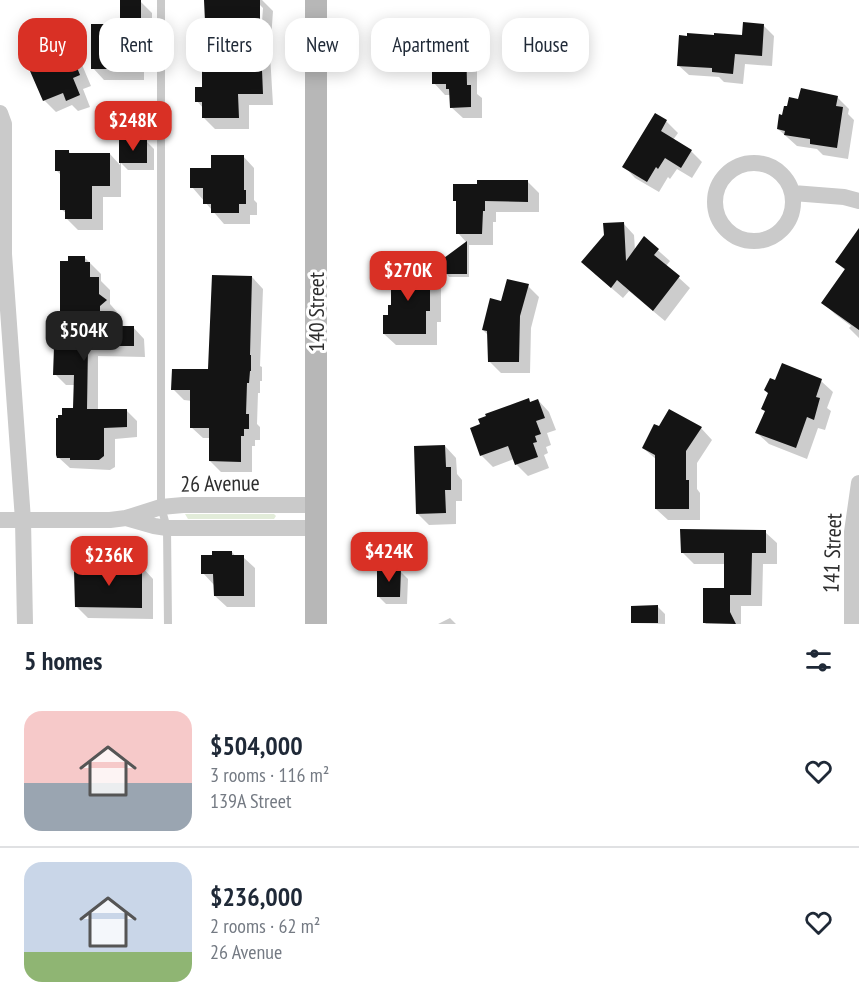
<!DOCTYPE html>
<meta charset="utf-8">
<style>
:root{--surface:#fff;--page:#f2f2f3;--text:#1f2937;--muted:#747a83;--line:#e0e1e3;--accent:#d93025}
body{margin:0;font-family:"PT Sans Narrow",sans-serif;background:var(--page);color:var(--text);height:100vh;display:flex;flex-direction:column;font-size:22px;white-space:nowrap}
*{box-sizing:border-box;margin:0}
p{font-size:20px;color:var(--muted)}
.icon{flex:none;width:33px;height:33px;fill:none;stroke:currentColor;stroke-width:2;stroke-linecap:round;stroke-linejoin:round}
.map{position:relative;height:624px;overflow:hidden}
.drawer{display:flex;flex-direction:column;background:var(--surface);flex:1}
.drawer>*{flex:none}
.top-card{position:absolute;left:18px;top:18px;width:824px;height:54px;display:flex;gap:12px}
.price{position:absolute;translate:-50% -51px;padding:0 14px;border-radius:12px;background:var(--accent);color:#fff;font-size:20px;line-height:39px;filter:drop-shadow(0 2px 3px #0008)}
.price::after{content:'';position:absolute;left:50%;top:36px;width:18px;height:14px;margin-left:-9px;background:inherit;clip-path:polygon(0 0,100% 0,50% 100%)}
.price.current{background:#222;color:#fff}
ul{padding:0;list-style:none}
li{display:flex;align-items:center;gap:18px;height:150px;padding:0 24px}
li+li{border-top:2px solid var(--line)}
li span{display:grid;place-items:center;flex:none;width:168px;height:120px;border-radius:18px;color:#555}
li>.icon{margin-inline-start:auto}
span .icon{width:72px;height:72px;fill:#fffc;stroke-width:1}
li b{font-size:26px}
h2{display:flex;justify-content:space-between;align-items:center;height:72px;padding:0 24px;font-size:26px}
.tag{padding:0 21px;border-radius:18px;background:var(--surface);box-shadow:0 3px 15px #0003;font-size:21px;line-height:54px}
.tag.current{background:var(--accent);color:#fff}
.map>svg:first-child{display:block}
.green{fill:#e2ecd9}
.shadow{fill:#0003;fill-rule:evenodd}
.building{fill:#141414}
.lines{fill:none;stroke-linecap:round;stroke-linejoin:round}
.lane{stroke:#cacaca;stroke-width:8}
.street{stroke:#cacaca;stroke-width:16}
.secondary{stroke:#b7b7b7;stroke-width:22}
.labels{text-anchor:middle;stroke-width:6;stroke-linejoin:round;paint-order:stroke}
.street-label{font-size:22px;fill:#2d2d2d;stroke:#fff}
</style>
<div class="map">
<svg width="859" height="624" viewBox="0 0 859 624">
<rect width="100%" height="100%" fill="#fff"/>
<!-- green -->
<path class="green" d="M 185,514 L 274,514 L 276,516 L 274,519 L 188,519 Z"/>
<!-- shadow -->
<path class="shadow" d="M 205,0 L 262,0 L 273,11 L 270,54 L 273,105 L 249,105 L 249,129 L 215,129 L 204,118 L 203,108 L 197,101 L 204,88 L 240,71 L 240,54 L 219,54 L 207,43 ZM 260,5 L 263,8 L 260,49 L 257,49 Z
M 140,1 L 152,13 L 152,64 L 144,64 L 144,80 L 104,80 L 93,68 L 121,25 Z
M 763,25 L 774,36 L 772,66 L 745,64 L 743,84 L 724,82 L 719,77 L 689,75 L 678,65 Z
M 466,40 L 477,52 L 477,94 L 482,98 L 482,118 L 463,118 L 451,107 L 451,95 L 445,95 L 434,83 Z
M 66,42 L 77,53 L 91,86 L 83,89 L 90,107 L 78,111 L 72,105 L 56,112 L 44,100 L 39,68 Z
M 837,97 L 849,109 L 848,114 L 854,120 L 848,159 L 823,155 L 817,149 L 797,146 L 778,129 L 788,108 L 800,101 Z
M 656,115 L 666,121 L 678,133 L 673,140 L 691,151 L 702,162 L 692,178 L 677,169 L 670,179 L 668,177 L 659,192 L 635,178 L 624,166 Z
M 120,141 L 146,141 L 154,149 L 154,170 L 128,170 L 121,163 L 121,197 L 103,197 L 103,230 L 78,230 L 67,219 L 67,214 L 61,209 L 61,175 L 56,170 L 68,151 L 71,154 L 110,154 L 120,165 Z
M 243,156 L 254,168 L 254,200 L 257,203 L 257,215 L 250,215 L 250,224 L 224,224 L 192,187 L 212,170 Z
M 527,181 L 539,193 L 539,212 L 496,212 L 496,222 L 493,222 L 493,245 L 469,245 L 469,277 L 449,277 L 446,273 L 446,259 L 467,243 L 458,233 L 458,203 L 455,200 Z
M 623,223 L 634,235 L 635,250 L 644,238 L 670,261 L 666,266 L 690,288 L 665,321 L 629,291 L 623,298 L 594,273 Z
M 859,243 L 859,338 L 849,328 L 851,326 L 835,314 L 823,303 L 846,271 L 837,262 Z
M 84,257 L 101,274 L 101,281 L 110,290 L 110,304 L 117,312 L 110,317 L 110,327 L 133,327 L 144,339 L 145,357 L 98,356 L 98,410 L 126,410 L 137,421 L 137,437 L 115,439 L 115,467 L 110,470 L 70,468 L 58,457 L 75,410 L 75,385 L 66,385 L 55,374 L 70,262 Z
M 417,266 L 441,288 L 441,322 L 437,322 L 437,345 L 396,345 L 384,334 L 392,307 Z
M 252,277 L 263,289 L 260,366 L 262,367 L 262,381 L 260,381 L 260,393 L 258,393 L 257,424 L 260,427 L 260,440 L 255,440 L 255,446 L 252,446 L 252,472 L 221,472 L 210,461 L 210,438 L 203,438 L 191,427 L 192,401 L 184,400 L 173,389 L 209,371 Z
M 528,286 L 539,297 L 531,328 L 530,373 L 501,373 L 489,361 L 488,335 L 483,330 L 502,303 Z
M 821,381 L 833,392 L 827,408 L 831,411 L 825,430 L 818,428 L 807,459 L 769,444 L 757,433 Z
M 528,400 L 531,403 L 538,400 L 549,412 L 556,430 L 547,433 L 551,445 L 546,447 L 548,453 L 544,455 L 549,468 L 528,476 L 517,465 L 514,459 L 493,467 L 481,455 Z
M 701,428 L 712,440 L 697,463 L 697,489 L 700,493 L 700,520 L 668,520 L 656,509 L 657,460 L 643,448 Z
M 445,446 L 456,458 L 457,474 L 462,480 L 462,501 L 456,501 L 456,524 L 429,525 L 417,513 Z
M 765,532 L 777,543 L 777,564 L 763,564 L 762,606 L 741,606 L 741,624 L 706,624 L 704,622 L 725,590 L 725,564 L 694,564 L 682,552 Z
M 232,552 L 236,557 L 243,557 L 255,568 L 255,607 L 227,607 L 215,596 L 214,585 L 203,573 Z
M 142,567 L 153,579 L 153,619 L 88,618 L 76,606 L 85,571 Z
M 400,571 L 408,579 L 407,604 L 386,604 L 378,596 Z
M 658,607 L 665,614 L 665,624 L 633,623 Z
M 450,618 L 456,624 L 438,624 Z"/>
<!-- building -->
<path class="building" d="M 120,0 L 141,0 L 141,53 L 133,53 L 133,69 L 91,69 L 91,24 L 120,24 Z
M 204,0 L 260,0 L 260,70 L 262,70 L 263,94 L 238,94 L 239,118 L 202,118 L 202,102 L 195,102 L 195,87 L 202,87 L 202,71 L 239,70 L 238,43 L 206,43 Z
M 743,22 L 764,24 L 762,56 L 735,54 L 733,74 L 712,72 L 712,68 L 677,66 L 679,35 L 687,36 L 687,33 L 714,35 L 714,33 L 742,35 Z
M 432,39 L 466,39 L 467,85 L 471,85 L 471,107 L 450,108 L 449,89 L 446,89 L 446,84 L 432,84 Z
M 66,40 L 80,75 L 73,78 L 80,95 L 66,101 L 63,93 L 43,101 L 30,71 L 38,68 L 34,58 L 43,54 L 41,49 Z
M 801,88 L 838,96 L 836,106 L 843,107 L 837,148 L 810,144 L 810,139 L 784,135 L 785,131 L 777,129 L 779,114 L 782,115 L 784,106 L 787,106 L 789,97 L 798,99 Z
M 655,113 L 667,120 L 661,131 L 692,150 L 681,168 L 665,158 L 658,169 L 656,167 L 647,182 L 622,167 Z
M 119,140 L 147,140 L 147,163 L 119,163 Z
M 55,150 L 69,150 L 69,153 L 110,153 L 110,186 L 92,186 L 92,219 L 65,219 L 65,210 L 60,210 L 60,171 L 55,171 Z
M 211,155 L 244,155 L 244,190 L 246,190 L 246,204 L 239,204 L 239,213 L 211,213 L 211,204 L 203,204 L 203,188 L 190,188 L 190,168 L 211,168 Z
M 477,180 L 528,180 L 528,202 L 485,201 L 485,211 L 483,211 L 482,234 L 456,234 L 456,201 L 453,201 L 453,184 L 477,184 Z
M 624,222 L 626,261 L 644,236 L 659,249 L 654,255 L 680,276 L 653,311 L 617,280 L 611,288 L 581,262 L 604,235 L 603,223 Z
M 859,228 L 859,330 L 821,303 L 845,269 L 835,262 Z
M 467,241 L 467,274 L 444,274 L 444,258 Z
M 68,256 L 85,256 L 85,262 L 90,262 L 90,277 L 99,277 L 99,294 L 107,300 L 100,306 L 100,326 L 134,326 L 134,346 L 88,346 L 87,409 L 127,409 L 127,427 L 104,428 L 104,456 L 99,460 L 70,460 L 70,458 L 57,458 L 56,455 L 56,418 L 58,418 L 58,415 L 62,415 L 62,408 L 73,408 L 74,375 L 53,375 L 54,347 L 58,347 L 60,336 L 60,261 L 68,261 Z
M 393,264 L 417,264 L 417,275 L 430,276 L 430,311 L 426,311 L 426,334 L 383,334 L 383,315 L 388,315 L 388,305 L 391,305 L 391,275 L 393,275 Z
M 212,275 L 252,276 L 250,355 L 251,355 L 251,371 L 250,371 L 249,383 L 247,383 L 246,414 L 249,414 L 249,429 L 244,429 L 244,436 L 241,436 L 241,462 L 209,461 L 209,428 L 190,428 L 190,390 L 171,390 L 172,369 L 208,369 Z
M 507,279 L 529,284 L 520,316 L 519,362 L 488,362 L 487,331 L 482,330 L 490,298 L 501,301 Z
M 782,363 L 822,379 L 816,397 L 820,398 L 814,420 L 807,417 L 796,448 L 755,433 L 765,411 L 761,409 L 768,393 L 764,390 L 770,378 L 775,380 Z
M 529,398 L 530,402 L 538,399 L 545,418 L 536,421 L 541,434 L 535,436 L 537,442 L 533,443 L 538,457 L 515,465 L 508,446 L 480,456 L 470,428 L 480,424 L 478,419 L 486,416 L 485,414 Z
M 669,409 L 702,427 L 686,451 L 686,480 L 689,480 L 689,509 L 655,509 L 655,455 L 642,448 L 654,424 L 659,426 Z
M 445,445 L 446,467 L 451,467 L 451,490 L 445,490 L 446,513 L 416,514 L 414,446 Z
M 680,529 L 766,530 L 766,553 L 752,553 L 751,595 L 730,595 L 730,612 L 736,624 L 703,623 L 703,588 L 724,588 L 724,553 L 681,553 Z
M 212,551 L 232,551 L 232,555 L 244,555 L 244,596 L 214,596 L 213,574 L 201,574 L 201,555 L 212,555 Z
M 83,565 L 142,566 L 142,608 L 75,607 L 74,570 L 83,570 Z
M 377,569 L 401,569 L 400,597 L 377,597 Z
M 658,605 L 658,623 L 631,623 L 631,606 Z"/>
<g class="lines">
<!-- lane -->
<path class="lane" d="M 161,0 L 161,507 L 167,528 L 168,624"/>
<!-- street -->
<path class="street" d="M 0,113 L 4,124 L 4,254 L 23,520 L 25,624
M715 202a39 39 0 1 1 78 0a39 39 0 1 1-78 0Z
M 793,193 L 844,197 L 859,201
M 126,518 L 154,526 L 167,528 L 316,528
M 0,520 L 110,520 L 126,518 L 161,507 L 183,505 L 316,505
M 852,624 L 852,532 L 859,483"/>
<!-- secondary -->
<path class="secondary" d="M 316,624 L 316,0"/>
</g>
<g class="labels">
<!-- street labels -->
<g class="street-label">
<text transform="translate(316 312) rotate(-90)" y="8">140 Street</text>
<text transform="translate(220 483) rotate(-1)" y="8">26 Avenue</text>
<text transform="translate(832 553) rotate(-88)" y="8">141 Street</text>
</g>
</g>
</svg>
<b class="price" style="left:133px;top:152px">$248K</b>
<b class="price" style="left:408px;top:302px">$270K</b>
<b class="price current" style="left:84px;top:362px">$504K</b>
<b class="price" style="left:389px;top:583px">$424K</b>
<b class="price" style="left:109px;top:587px">$236K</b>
<div class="top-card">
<a class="tag current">Buy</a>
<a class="tag">Rent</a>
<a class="tag">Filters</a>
<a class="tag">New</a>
<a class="tag">Apartment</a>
<a class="tag">House</a>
</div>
</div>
<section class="drawer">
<h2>5 homes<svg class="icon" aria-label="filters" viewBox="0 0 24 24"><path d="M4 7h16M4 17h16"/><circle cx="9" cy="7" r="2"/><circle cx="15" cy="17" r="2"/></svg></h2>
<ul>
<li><span style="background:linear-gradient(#f6c9c9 60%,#9aa5b1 0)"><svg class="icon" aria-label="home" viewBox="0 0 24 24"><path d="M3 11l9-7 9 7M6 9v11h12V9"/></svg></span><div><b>$504,000</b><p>3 rooms · 116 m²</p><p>139A Street</p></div><svg class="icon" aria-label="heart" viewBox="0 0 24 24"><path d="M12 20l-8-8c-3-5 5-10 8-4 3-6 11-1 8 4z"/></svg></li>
<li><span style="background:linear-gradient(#c9d6e8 75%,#8fb573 0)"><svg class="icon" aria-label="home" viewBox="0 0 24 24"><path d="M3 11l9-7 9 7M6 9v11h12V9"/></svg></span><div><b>$236,000</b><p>2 rooms · 62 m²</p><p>26 Avenue</p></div><svg class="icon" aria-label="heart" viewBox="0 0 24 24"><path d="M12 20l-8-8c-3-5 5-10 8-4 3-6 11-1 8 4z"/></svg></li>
</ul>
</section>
